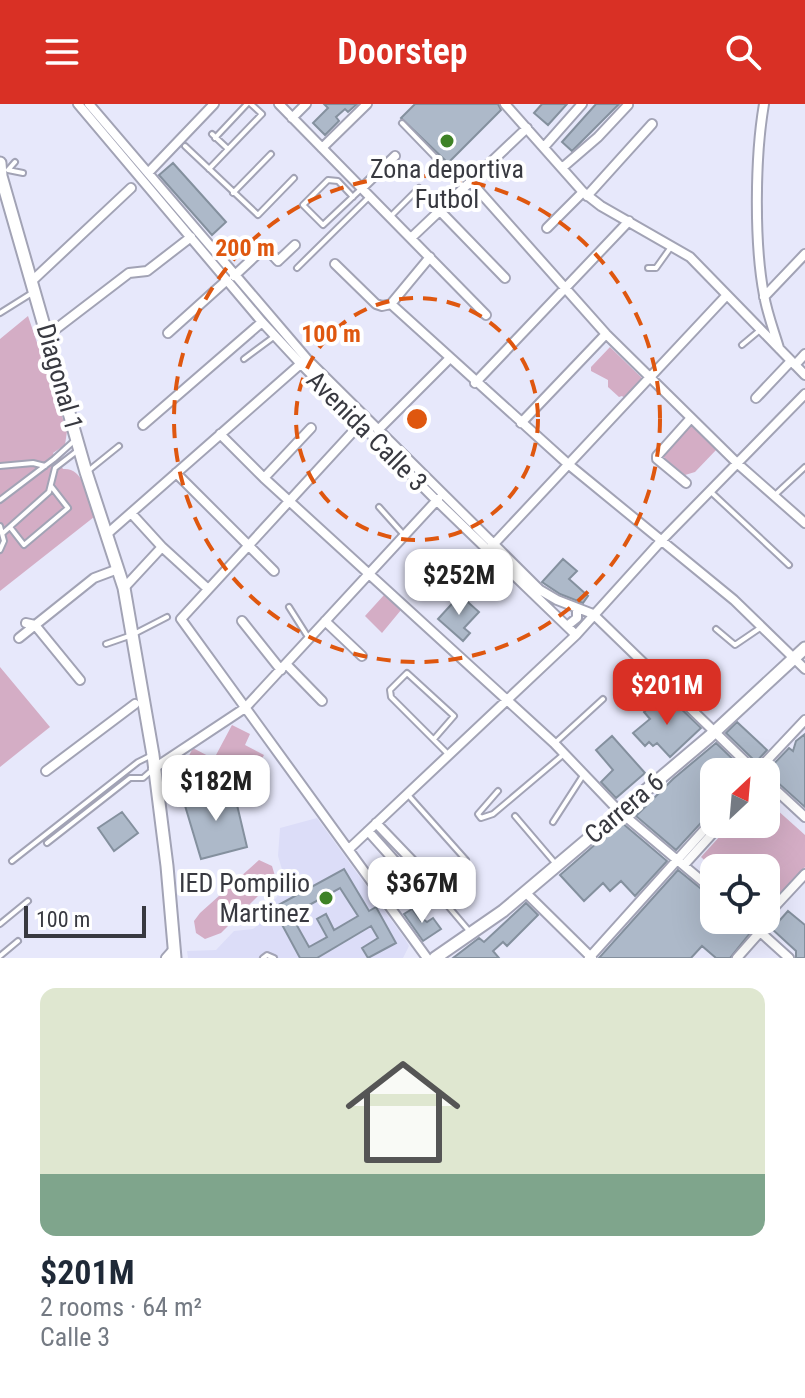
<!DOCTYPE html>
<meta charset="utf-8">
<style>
:root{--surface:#fff;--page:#f6f6f7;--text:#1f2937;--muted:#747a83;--line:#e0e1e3;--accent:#d93025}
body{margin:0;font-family:"Roboto Condensed",sans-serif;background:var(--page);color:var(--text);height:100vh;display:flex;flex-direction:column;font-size:30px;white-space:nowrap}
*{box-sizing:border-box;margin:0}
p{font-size:26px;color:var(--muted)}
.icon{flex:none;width:44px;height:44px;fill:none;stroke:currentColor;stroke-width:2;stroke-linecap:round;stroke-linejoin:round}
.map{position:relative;height:854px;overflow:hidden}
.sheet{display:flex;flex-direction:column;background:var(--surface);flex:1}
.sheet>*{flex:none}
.needle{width:52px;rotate:26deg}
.buttons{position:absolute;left:700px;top:654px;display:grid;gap:16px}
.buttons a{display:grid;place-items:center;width:80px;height:80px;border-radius:16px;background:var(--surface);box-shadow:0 8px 32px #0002;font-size:40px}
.scale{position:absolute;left:24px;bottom:20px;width:122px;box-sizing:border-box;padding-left:8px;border:4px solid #383940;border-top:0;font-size:22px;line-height:28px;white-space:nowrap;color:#383940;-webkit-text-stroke:6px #fff;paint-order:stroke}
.price{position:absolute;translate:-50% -68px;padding:0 18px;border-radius:16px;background:#fff;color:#222;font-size:26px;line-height:52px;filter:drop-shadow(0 2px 4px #0008)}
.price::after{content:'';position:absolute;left:50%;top:48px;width:24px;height:18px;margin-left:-12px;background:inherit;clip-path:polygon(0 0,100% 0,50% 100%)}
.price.selected{background:var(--accent);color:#fff}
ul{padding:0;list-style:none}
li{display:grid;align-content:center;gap:16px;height:424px;padding:0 40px}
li+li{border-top:2px solid var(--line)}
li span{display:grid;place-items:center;height:248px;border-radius:16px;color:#555}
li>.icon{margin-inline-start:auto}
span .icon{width:144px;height:144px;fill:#fffc;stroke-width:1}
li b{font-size:34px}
header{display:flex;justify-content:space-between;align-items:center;height:104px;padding:0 40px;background:var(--accent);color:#fff;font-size:36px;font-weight:600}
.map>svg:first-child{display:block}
.built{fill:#dcddf8}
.green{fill:#d4adc5}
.building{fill:#adb9c9;stroke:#84909e;stroke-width:2;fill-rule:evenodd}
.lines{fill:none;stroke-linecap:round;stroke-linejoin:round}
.service-casing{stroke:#a2a3b5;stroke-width:8}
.minor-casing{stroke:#a2a3b5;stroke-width:12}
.secondary-casing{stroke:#a2a3b5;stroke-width:15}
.service{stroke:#fff;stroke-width:4}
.minor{stroke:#fff;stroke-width:8}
.secondary{stroke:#fff;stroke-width:11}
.ring{fill:none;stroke:#df570f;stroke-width:4;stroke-dasharray:14 10}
.poi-dot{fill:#3e8226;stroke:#fff;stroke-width:3}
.labels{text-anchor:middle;stroke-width:8;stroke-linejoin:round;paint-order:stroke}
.poi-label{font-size:26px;fill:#383940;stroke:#fff}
.street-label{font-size:26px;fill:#383940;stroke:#fff}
.centre{fill:#df570f;stroke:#fff;stroke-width:4}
.ring-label{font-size:24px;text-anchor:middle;font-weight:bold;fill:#df570f;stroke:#fff;stroke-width:8;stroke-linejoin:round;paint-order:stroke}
</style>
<header><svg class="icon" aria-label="menu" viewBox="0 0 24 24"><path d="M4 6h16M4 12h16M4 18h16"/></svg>Doorstep<svg class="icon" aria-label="search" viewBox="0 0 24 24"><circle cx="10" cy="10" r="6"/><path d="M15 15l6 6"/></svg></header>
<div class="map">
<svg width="805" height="854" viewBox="0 0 805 854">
<rect width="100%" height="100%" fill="#e7e8fb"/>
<!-- built -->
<path class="built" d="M 317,714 L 405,835 L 409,842 L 403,854 L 188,854 L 187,847 L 216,846 L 234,827 L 253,825 L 268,812 L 266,805 L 287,782 L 278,752 L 280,724 Z"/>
<!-- green -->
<path class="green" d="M 28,212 L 67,327 L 65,341 L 53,349 L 63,365 C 85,363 88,396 94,413 L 0,487 L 0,235 Z
M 610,243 L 645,277 L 628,297 L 622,292 L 619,293 L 608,283 L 608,276 L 591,267 L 591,263 Z
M 691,320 L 717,345 L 695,368 L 685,371 L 662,352 Z
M 384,491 L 401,506 L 382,529 L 365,512 Z
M 0,563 L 50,623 L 0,663 Z
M 232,621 L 250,630 L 245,641 L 264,651 L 246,684 L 227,674 L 234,661 L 216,651 Z
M 193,644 L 212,654 L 192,692 L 173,682 Z
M 766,696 L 805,731 L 805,763 L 766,806 L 766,764 L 714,765 L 701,753 L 731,720 L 766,720 Z
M 259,756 L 272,762 L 275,772 L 272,778 L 221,829 L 205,835 L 196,829 L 194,817 L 200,809 Z"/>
<!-- building -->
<path class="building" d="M 324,0 L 357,0 L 348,8 L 345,5 L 336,13 L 339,17 L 325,31 L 313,19 L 328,4 Z
M 415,0 L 498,0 L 501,6 L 448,59 L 401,14 Z
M 542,0 L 567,0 L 548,21 L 534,9 Z
M 596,0 L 619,0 L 572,47 L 562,38 Z
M 173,59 L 226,118 L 212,131 L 159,71 Z
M 563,455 L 577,467 L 569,475 L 588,492 L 583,499 L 560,490 L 542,478 Z
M 460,491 L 479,508 L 464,524 L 470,529 L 463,537 L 438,515 Z
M 657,596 L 664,603 L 672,596 L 701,624 L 670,653 L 657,639 L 653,642 L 649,638 L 645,642 L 633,629 L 650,615 L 644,608 Z
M 737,618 L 767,646 L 756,658 L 726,629 Z
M 805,630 L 805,703 L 766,668 L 789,644 L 793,647 L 796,637 Z
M 612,632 L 645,669 L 616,694 L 601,678 L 613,666 L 596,646 Z
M 716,639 L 746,668 L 714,668 L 714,708 L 709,710 L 676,746 L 636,712 L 673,675 Z
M 233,684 L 247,743 L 201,755 L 183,695 Z
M 122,708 L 138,729 L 114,747 L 98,724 Z
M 621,718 L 667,757 L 635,792 L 621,777 L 610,787 L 603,779 L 584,797 L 560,771 Z
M 344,765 L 369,807 L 376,803 L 396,839 L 368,854 L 362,844 L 378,834 L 371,822 L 317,854 L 300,854 L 273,804 ZM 340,784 L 358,812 L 334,826 L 326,810 L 317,815 L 327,833 L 309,843 L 291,811 Z
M 678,766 L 711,793 L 706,799 L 714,807 L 714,816 L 735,816 L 750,829 L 730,854 L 716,854 L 702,842 L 691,854 L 599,854 Z
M 526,799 L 538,811 L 507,842 L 503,838 L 493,847 L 499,854 L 453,854 L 479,834 L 484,838 Z
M 412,805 L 421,817 L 423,815 L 427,818 L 433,814 L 441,825 L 423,837 L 404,810 Z
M 788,807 L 805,821 L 805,854 L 796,854 L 796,847 L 772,825 Z"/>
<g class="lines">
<defs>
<path id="service" d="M 402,19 L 464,83
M 212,30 L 228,45
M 215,34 L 247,0
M 185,42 L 258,111 L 294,74
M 15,58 L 8,66 L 23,69
M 209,65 L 262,10 L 251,0
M 233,89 L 271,50
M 353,93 L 338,77 L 328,76 L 303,101 L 323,121 L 360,86
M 390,113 L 419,84
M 297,164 L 370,92
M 648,164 L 656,164 L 671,143
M 0,209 L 32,189
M 742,241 L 760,226
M 244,255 L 275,232
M 0,362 L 33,359 L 45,362
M 88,367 L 119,342
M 711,388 L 789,461
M 776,390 L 805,363
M 0,396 L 54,355 L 75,336
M 379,403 L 404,431
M 0,422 L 4,437 L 0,446
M 10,423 L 24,441 L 68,404 L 51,382
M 3,429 L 49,388 L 55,364 L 77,347
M 289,503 L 308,533
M 716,525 L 735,541 L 760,524
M 106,540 L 132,531 L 167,513
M 434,635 L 454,612 L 407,569 L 390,586 L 391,593 L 449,651
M 556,638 L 603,595
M 498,687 L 478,710 L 481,714 L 493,710 L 564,650
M 409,692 L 466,756
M 515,712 L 555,759
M 553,718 L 584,670
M 47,739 L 130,674 L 143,674 L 151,667
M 12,757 L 138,658 L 150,652
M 443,780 L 442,795 L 470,828
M 0,820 L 28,797
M 0,852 L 18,837
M 263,854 L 267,851 L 274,854"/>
<path id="minor" d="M 78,0 L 262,218 L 301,260 L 436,396 L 576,531
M 89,0 L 307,255 L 540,486 L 557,496 L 593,510 L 756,668
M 279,0 L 486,211
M 505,0 L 583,88 L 601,102 L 690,153 L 805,271
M 764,0 C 755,52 754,139 764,191 C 767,209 774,227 779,244
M 292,14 L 306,0
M 544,43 L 582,0
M 322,44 L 367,0
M 562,64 L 598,33 L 628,1
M 148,69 L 214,0
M 470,77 L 606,230 L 738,360 L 805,419
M 362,84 L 395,52
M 587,92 L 652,20
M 440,107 L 505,174
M 547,124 L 583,88
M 411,134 L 527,24
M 335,160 L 376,200 L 382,202 L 391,200
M 234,172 L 265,143 L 278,157 L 295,141
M 33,176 L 131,84
M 764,193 L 805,150
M 391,200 L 568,360 L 734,496 L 805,565
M 391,200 L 430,153
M 168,229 L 227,176
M 48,231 L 129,169 L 147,167 L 191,133
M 795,261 L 805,250
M 475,279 L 629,117
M 756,294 L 791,257
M 521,319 L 606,230
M 360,320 L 181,515 L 427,854
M 143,321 L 262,218
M 378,326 L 449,255
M 220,330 L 264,374 L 554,639 L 619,707 L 714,787
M 176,369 L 274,467
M 264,374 L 311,324
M 686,379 L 657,355 L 657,352 L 691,314
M 131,409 L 162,443 L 208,485
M 107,430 L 305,256
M 491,443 L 726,192
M 124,484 L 162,443
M 242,517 L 281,566
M 325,517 L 362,552
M 26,519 L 35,521 L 80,576
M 567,522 L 577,514 L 577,505
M 19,534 L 94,474 L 118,465
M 286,560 L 322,597
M 153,665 L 245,604 L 438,395
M 46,667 L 135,600
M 756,668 L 805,616
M 766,677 L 805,713
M 376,719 L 421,766
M 368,727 L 419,784
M 349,745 L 576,531 L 661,437 L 805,290
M 684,761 L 721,720
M 525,788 L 592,854
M 766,812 L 805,770
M 747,816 L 789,854
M 166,854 L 174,845
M 589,854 L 714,715
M 737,854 L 760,828"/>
<path id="secondary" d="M 0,59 L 1,72 L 86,368 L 124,484 L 153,651 L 167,762 L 175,854
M 435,854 L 503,807 L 709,633 L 805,544"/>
</defs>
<!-- service casing -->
<use href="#service" class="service-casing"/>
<!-- minor casing -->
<use href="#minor" class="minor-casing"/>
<!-- secondary casing -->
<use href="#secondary" class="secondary-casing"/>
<!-- service -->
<use href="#service" class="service"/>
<!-- minor -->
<use href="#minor" class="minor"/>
<!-- secondary -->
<use href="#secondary" class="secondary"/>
</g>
<!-- distance rings -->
<g class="ring">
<circle cx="417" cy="315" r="121"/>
<circle cx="417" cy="315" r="243"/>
</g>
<!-- markers -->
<g class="poi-dot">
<circle cx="447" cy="37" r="8"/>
<circle cx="326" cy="794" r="8"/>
</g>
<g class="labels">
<!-- poi labels -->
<g class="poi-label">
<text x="447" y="74">Zona deportiva<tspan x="447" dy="30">Futbol</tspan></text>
<text x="310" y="788" text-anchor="end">IED Pompilio<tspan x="310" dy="30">Martinez</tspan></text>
</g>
<!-- street labels -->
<g class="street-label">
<text transform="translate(60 273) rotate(74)" y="9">Diagonal 1</text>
<text transform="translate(367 327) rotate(45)" y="9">Avenida Calle 3</text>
<text transform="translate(624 704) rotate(-40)" y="9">Carrera 6</text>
</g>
</g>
<circle cx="417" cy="315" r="12" class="centre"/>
<g class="ring-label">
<text x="245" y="152">200 m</text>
<text x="331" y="238">100 m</text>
</g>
</svg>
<div class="buttons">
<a><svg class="needle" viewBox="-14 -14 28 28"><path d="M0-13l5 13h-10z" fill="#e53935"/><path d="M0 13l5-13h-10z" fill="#747a83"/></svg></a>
<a><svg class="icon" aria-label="locate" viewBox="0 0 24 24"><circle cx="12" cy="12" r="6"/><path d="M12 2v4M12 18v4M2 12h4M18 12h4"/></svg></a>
</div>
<div class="scale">100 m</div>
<b class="price" style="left:459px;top:513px">$252M</b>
<b class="price selected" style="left:667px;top:623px">$201M</b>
<b class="price" style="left:216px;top:719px">$182M</b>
<b class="price" style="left:422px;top:821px">$367M</b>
</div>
<section class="sheet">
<ul>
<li><span style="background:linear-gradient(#dfe7d0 75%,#7fa58c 0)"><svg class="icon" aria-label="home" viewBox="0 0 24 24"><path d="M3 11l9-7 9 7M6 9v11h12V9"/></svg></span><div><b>$201M</b><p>2 rooms · 64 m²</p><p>Calle 3</p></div></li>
</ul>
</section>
